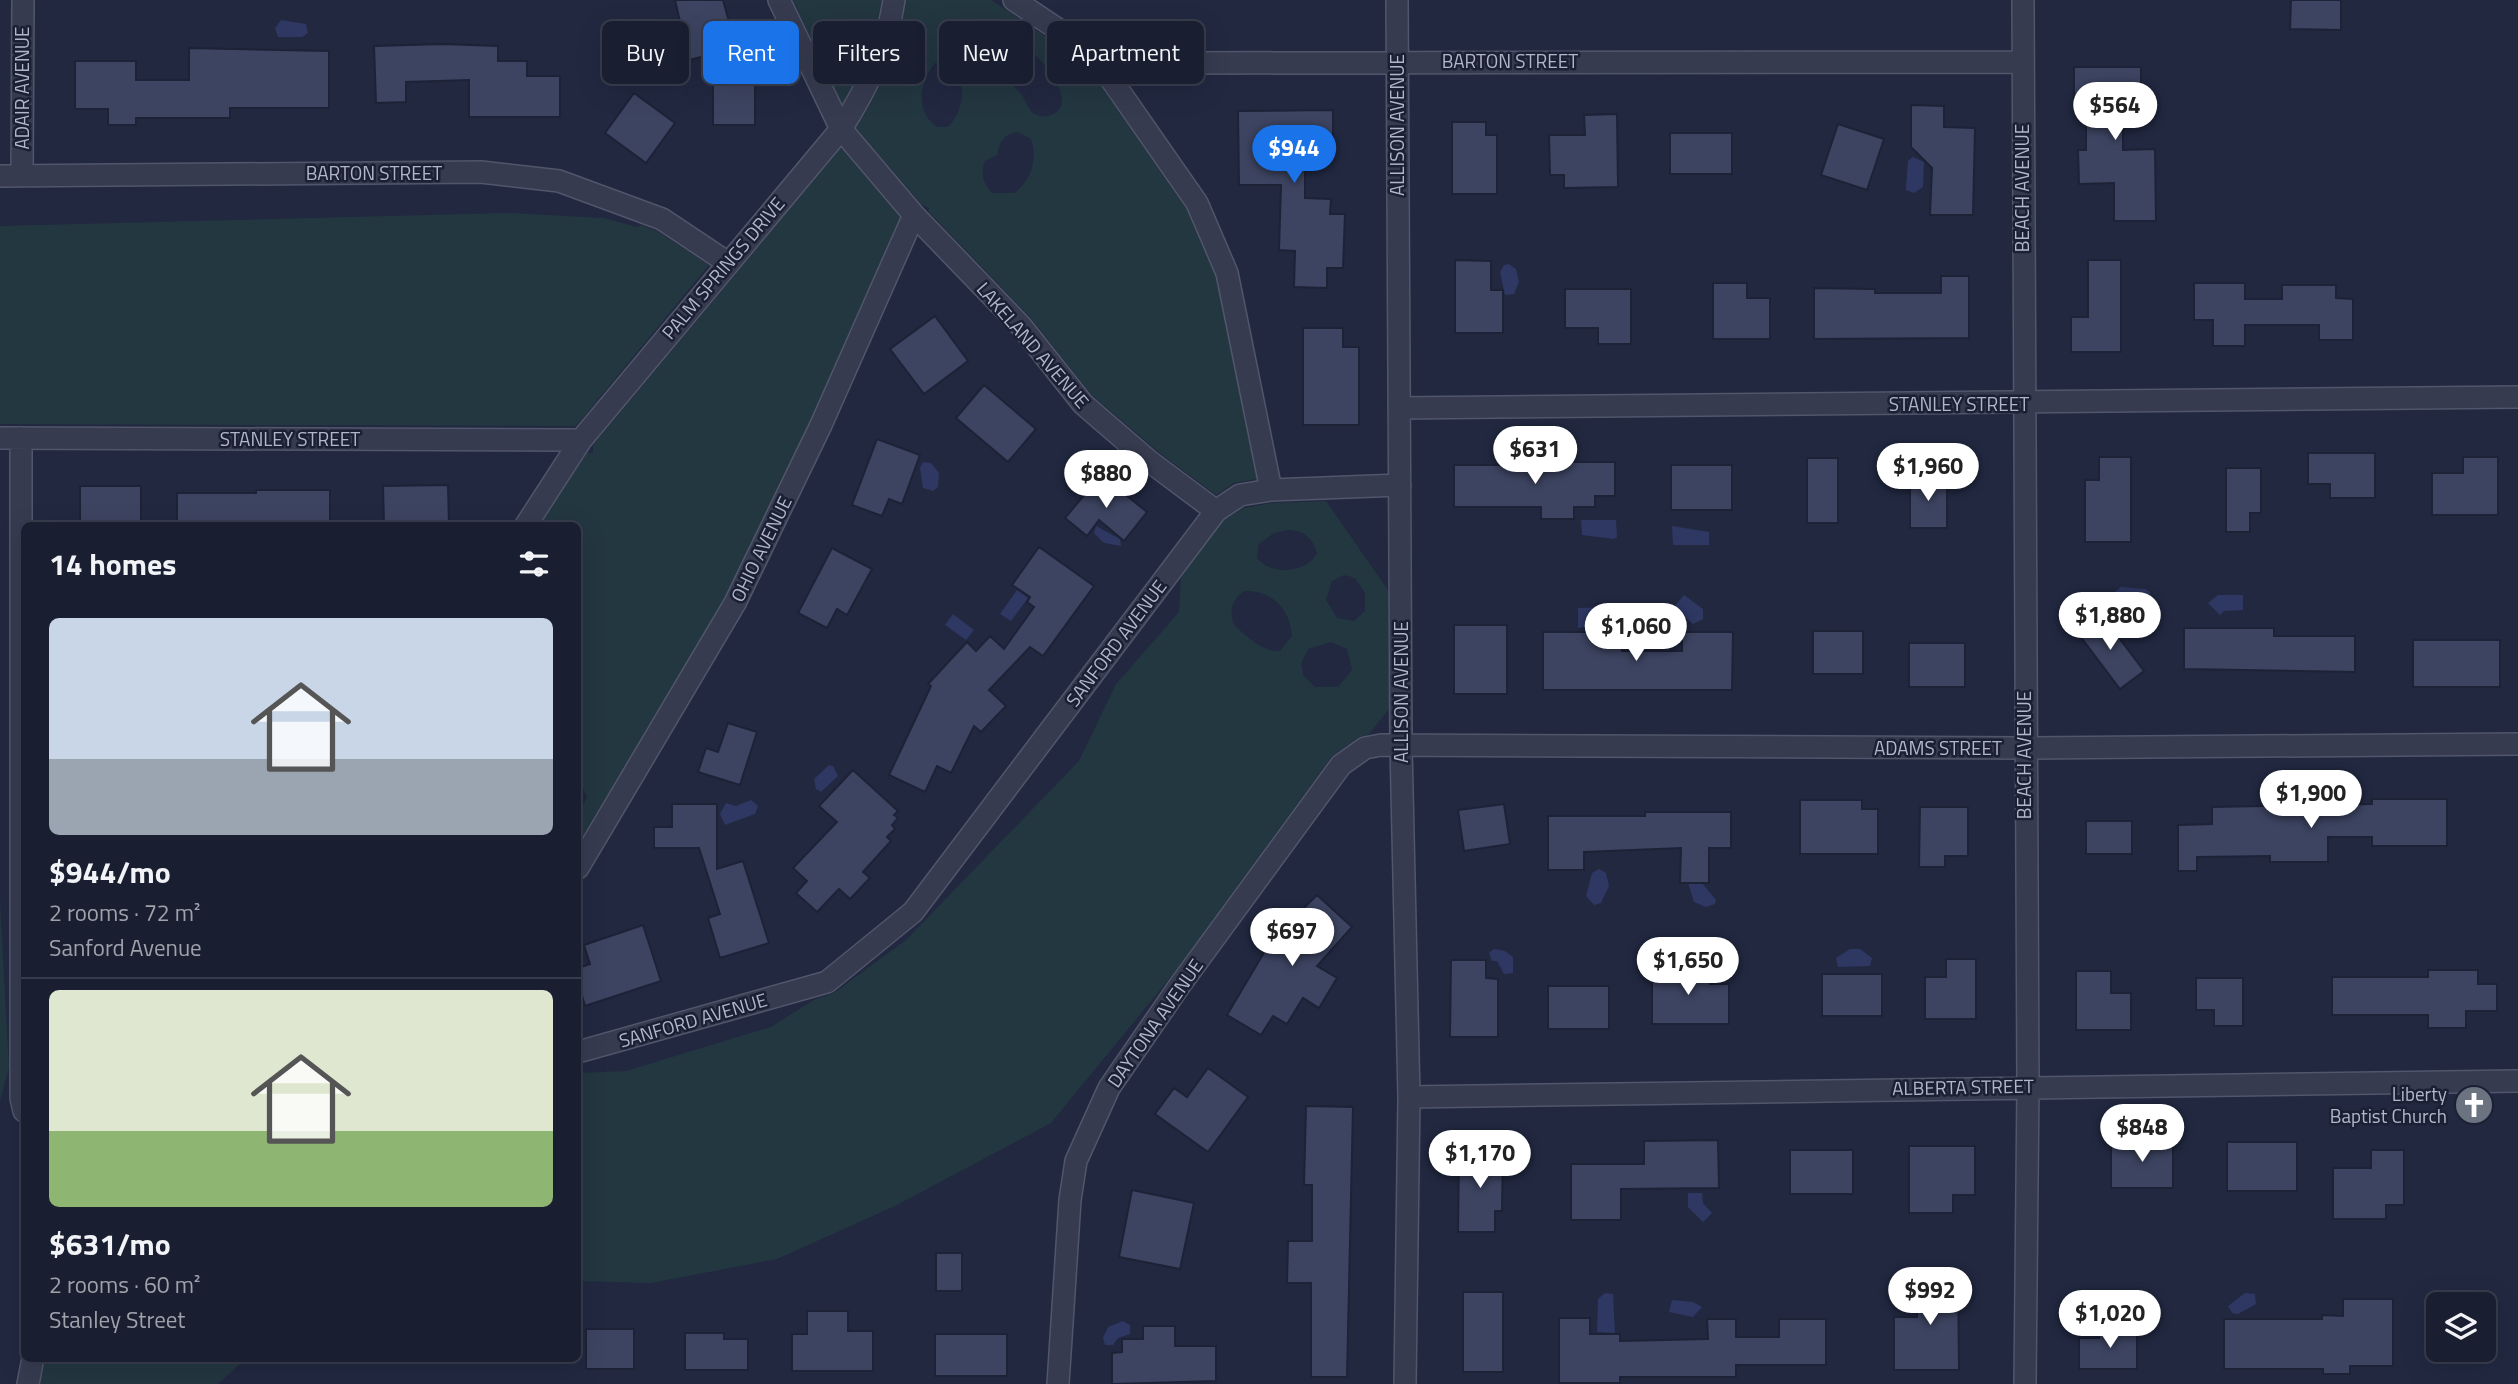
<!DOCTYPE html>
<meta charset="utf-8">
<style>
:root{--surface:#191e30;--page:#222738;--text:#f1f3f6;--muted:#9fa2ab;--line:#373c4c;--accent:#1a73e8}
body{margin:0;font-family:"Titillium Web",sans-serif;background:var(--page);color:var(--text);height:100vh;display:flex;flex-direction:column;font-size:26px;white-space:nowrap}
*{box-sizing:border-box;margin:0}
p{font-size:23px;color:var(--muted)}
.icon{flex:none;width:38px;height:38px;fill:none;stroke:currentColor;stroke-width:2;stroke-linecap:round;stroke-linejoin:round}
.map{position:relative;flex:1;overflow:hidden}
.sheet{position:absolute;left:21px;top:522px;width:560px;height:840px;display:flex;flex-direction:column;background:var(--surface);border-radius:10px;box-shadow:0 7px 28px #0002,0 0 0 2px var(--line)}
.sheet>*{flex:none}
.banner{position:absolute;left:602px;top:21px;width:665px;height:63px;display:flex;gap:14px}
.fabs{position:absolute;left:2426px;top:1292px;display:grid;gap:14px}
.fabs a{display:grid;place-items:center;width:70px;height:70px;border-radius:10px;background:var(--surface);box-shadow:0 7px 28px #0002,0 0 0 2px var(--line);font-size:35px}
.price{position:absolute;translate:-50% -60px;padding:0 16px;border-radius:24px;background:#fff;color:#222;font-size:23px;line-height:46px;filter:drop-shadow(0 2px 4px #0008)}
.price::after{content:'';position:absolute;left:50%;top:42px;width:21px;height:16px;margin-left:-10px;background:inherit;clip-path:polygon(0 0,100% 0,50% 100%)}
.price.active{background:var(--accent);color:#fff}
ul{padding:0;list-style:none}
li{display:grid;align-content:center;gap:14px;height:371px;padding:0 28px}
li+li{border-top:2px solid var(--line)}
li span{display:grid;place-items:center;height:217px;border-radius:10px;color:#555}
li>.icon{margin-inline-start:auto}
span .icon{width:126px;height:126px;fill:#fffc;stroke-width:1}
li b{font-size:30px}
h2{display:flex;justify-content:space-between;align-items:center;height:84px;padding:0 28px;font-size:30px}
.pill{padding:0 24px;border-radius:10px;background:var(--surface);box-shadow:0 7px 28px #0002,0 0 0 2px var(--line);font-size:24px;line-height:63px}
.pill.active{background:var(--accent);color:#fff}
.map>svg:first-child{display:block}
.green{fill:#233741;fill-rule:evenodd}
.water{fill:#2e3863}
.building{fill:#3d4461;stroke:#1d2237;stroke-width:2}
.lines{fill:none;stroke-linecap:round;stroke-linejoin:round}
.minor-casing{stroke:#51566b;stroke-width:24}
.minor{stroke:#363b50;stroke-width:21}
.labels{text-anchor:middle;stroke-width:5;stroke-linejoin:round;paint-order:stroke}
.street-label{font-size:19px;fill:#b2b6cb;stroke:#1b2035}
.poi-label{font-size:19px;fill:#b2b6cb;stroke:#1b2035;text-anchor:end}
</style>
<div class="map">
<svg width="2518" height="1384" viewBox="0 0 2518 1384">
<rect width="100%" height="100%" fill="#212840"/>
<!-- green -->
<path class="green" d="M 793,0 L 882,0 C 873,38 863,71 842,104 Z
M 905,0 L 991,0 L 1084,62 L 1187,210 L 1216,277 L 1257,479 L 1234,483 L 1216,495 L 1156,450 L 1091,394 L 1030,317 L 928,211 L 929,208 L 921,204 L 856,128 C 881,89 901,47 905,0 ZM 1012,39 C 1031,44 1080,97 1055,113 C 1048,118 1041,117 1034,114 C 1027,108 1026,101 1022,95 C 1009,79 999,81 996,56 L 1006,41 ZM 946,61 C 968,74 966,109 948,127 L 937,127 C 914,111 920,82 935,63 ZM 1018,132 L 1031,139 C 1038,159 1031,181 1014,193 L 992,193 C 983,182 980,175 985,161 L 997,155 C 1000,142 1003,134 1018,132 Z
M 841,148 L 900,217 L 811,419 L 725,597 L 578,844 L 578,818 L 587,797 L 578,777 L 578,525 L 540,525 L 587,453 L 593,453 L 593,445 Z
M 507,213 L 604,218 L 637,227 L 641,225 L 657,231 L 709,265 L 576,426 L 0,424 L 0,226 Z
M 1326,501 L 1388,590 L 1389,709 L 1369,734 L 1359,737 L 1332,756 L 1174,973 L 1051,1123 L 897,1205 L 777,1259 L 651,1283 L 578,1281 L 578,1073 L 626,1071 L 771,1027 L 814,1000 L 834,993 L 906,940 L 1079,761 L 1116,684 L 1179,612 L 1181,577 L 1224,520 L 1244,508 L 1272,503 ZM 1286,530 C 1303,530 1312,536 1317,553 C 1308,573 1271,576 1257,558 L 1259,544 L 1274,533 ZM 1344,575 L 1355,578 L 1365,593 L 1365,611 L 1354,621 L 1337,618 L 1326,600 L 1332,581 ZM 1244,591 C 1272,590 1290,609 1292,636 L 1280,651 C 1261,652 1247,636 1234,625 C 1229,611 1232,599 1244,591 ZM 1331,642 L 1347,649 L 1352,670 L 1338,687 L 1315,687 L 1303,675 L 1301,663 L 1308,649 Z
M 0,901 L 9,1068 L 0,1101 Z
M 46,1358 L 246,1358 L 218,1384 L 40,1384 Z"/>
<!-- water -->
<path class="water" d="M 281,20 L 306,24 L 308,33 L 302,37 L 278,37 L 275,28 Z
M 1913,157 L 1924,162 L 1923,187 L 1914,193 L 1906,190 L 1906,186 L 1908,161 Z
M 1509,264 L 1516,269 L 1519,282 L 1514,294 L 1505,295 L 1500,272 L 1504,265 Z
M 923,462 L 931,463 L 939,473 L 938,487 L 933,491 L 923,488 L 920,468 Z
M 1581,520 L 1616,520 L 1617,537 L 1614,539 L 1582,535 Z
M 1096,526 L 1120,539 L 1121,546 L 1104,543 L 1094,533 Z
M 1672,526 L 1709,532 L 1709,545 L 1673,545 Z
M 2121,587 L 2145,589 L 2150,592 L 2149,603 L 2143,607 L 2117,605 L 2111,595 Z
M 1017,590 L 1028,598 L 1011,621 L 1000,614 Z
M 1684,595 L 1703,609 L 1703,619 L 1693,624 L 1674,607 Z
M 2218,595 L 2243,595 L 2243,610 L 2224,611 L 2220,615 L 2208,603 Z
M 1615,607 L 1615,622 L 1578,628 L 1578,608 Z
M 953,614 L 974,630 L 966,640 L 945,625 Z
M 829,765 L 833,766 L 838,776 L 821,792 L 816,789 L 814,779 Z
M 751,800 L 758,806 L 755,814 L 725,825 L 720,814 L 726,803 L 736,806 Z
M 1599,869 L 1606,873 L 1609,886 L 1601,903 L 1594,905 L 1586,896 L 1592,873 Z
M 1688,883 L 1702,883 L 1716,900 L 1715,904 L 1706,907 L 1694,902 Z
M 1697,941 L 1713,949 L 1711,960 L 1686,962 L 1679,959 L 1680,946 L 1693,945 Z
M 1494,949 L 1505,951 L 1513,957 L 1513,973 L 1504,974 L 1497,961 L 1492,961 L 1489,953 Z
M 1850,949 L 1860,949 L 1872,958 L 1870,966 L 1838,967 L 1836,958 Z
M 1688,1193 L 1702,1193 L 1703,1203 L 1712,1213 L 1703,1222 L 1688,1207 Z
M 1605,1293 L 1613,1294 L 1615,1333 L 1597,1332 L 1598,1299 Z
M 2245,1293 L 2255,1294 L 2256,1304 L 2238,1314 L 2232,1313 L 2228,1306 Z
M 1672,1300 L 1693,1302 L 1702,1307 L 1693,1317 L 1669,1312 Z
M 1123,1321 L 1130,1325 L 1130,1334 L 1118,1338 L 1113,1345 L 1105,1345 L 1103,1338 L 1108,1327 Z"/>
<!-- building -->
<path class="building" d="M 675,0 L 723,0 L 744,76 L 755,76 L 755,125 L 713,125 L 713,54 L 689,60 Z
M 2291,0 L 2341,0 L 2341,30 L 2290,29 Z
M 442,44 L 498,46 L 498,61 L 527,61 L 527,76 L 560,76 L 560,117 L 469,117 L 469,80 L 406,82 L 406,102 L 376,103 L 374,46 Z
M 189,48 L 329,51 L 329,108 L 230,108 L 230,118 L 136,118 L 136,125 L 108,125 L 108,109 L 75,109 L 75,61 L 136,61 L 136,80 L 189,80 Z
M 2074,67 L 2141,67 L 2141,100 L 2123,100 L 2123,150 L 2155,149 L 2156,221 L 2114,221 L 2114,183 L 2079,184 L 2078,150 L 2086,150 L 2086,102 L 2074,102 Z
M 634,93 L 675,123 L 646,163 L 605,133 Z
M 1911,105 L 1944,106 L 1944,127 L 1975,128 L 1973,215 L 1930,215 L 1932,168 L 1911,147 Z
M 1333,110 L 1333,154 L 1305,154 L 1305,198 L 1331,199 L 1330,214 L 1345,214 L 1343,268 L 1327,268 L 1327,288 L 1294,287 L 1295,251 L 1279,250 L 1281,185 L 1239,185 L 1238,111 Z
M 1617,114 L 1618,187 L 1564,188 L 1564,175 L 1550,175 L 1549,135 L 1585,135 L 1584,115 Z
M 1452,122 L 1486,122 L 1486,135 L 1497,135 L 1497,194 L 1452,194 Z
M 1838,124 L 1884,139 L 1867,190 L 1821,175 Z
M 1670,133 L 1732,133 L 1732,174 L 1670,174 Z
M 1455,260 L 1491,261 L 1491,290 L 1503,290 L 1503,333 L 1455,333 Z
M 2088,260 L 2121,260 L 2121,352 L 2071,352 L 2071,317 L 2088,317 Z
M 1941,276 L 1969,276 L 1969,338 L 1814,339 L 1814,288 L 1875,289 L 1875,293 L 1941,293 Z
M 1713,283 L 1747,283 L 1747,298 L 1770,298 L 1770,339 L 1713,339 Z
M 2194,283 L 2245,283 L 2245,299 L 2282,299 L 2282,285 L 2336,285 L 2336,298 L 2353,299 L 2353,340 L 2319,340 L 2319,325 L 2245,325 L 2245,346 L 2213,346 L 2213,320 L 2194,320 Z
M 1565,289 L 1631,289 L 1631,344 L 1598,344 L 1598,328 L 1565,328 Z
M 935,316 L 968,361 L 924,394 L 890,349 Z
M 1303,328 L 1343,328 L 1343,347 L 1359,347 L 1359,425 L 1303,425 Z
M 984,385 L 1036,429 L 1008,462 L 956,418 Z
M 877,439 L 920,455 L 902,504 L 889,499 L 882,516 L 852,505 Z
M 2308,453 L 2375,453 L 2375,498 L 2330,498 L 2330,484 L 2308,484 Z
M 2099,457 L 2131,457 L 2131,542 L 2085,542 L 2085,480 L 2099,480 Z
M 2463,457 L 2498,457 L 2498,515 L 2432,515 L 2432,473 L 2463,473 Z
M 1807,458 L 1838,458 L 1838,523 L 1807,523 Z
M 1541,462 L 1615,462 L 1615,496 L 1595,496 L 1595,507 L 1574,507 L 1574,519 L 1541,519 L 1541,507 L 1454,507 L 1454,465 L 1541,465 Z
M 1671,465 L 1732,465 L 1732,510 L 1671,510 Z
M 2226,468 L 2261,468 L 2261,513 L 2250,513 L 2250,532 L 2226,532 Z
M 1101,475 L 1147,512 L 1124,541 L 1099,520 L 1087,536 L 1065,518 Z
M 1910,478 L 1947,478 L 1947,528 L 1910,528 Z
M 448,485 L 449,525 L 384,525 L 383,486 Z
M 80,486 L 141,486 L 141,525 L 80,525 Z
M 256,490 L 330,490 L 330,525 L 177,525 L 177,493 L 256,493 Z
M 1039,547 L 1094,586 L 1043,656 L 1030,647 L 989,690 L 1006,706 L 981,732 L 974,726 L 951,773 L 937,766 L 925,792 L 889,775 L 931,686 L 928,684 L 967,642 L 976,651 L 990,636 L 1004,649 L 1034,607 L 1027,602 L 1030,597 L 1012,585 Z
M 832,548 L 872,569 L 847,615 L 837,609 L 827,628 L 798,613 Z
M 2101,614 L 2144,671 L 2120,689 L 2077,632 Z
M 1454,625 L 1507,625 L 1507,694 L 1454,694 Z
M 2184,628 L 2274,628 L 2274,636 L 2355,636 L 2355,672 L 2184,669 Z
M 1813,631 L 1863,631 L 1863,674 L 1813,674 Z
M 1543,632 L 1622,632 L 1622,651 L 1682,651 L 1682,632 L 1733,632 L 1732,690 L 1543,690 Z
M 2413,640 L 2500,640 L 2500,687 L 2413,687 Z
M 1909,643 L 1965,643 L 1965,687 L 1909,687 Z
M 728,723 L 757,732 L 740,785 L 698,772 L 706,748 L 718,752 Z
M 853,770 L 898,811 L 894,815 L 898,818 L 892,825 L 895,829 L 887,837 L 891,841 L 863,872 L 870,878 L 850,899 L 839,889 L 817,912 L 796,893 L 807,881 L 793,868 L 837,822 L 819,806 Z
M 2372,799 L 2447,799 L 2447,846 L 2372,846 L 2372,837 L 2328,837 L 2328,862 L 2270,862 L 2270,856 L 2197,857 L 2197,871 L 2178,871 L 2178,825 L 2212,824 L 2212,807 L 2372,804 Z
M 1800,800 L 1862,800 L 1862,809 L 1878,809 L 1878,854 L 1800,854 Z
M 672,804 L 717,804 L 717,869 L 743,861 L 769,943 L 720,958 L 708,918 L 720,914 L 699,848 L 654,848 L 654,827 L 672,827 Z
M 1504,804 L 1510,844 L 1464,851 L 1458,810 Z
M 1920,807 L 1968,807 L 1968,856 L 1945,856 L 1945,867 L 1919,867 Z
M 1645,812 L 1731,812 L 1731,848 L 1709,848 L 1709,883 L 1680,883 L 1681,848 L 1584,852 L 1584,870 L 1548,870 L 1548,816 L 1645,816 Z
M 2086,821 L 2132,821 L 2132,854 L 2086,854 Z
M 1317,895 L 1352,927 L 1317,966 L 1337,978 L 1319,1008 L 1303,998 L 1287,1024 L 1273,1016 L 1261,1035 L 1227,1015 L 1272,939 Z
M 643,925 L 661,981 L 585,1006 L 578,982 L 578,968 L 590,964 L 584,945 Z
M 1946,959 L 1976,959 L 1976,1019 L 1925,1019 L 1925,977 L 1946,977 Z
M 1451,960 L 1486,960 L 1486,978 L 1498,979 L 1498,1037 L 1450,1037 Z
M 1652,967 L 1710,967 L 1710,984 L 1729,984 L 1729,1024 L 1652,1024 Z
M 2428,970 L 2478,970 L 2478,984 L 2497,984 L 2497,1011 L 2466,1011 L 2466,1028 L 2428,1028 L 2428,1015 L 2332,1015 L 2332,977 L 2428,977 Z
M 2076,971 L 2111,971 L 2111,993 L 2131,993 L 2131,1030 L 2076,1030 Z
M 1822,974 L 1882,974 L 1882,1016 L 1822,1016 Z
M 2196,978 L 2243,978 L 2243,1026 L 2214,1026 L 2214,1010 L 2196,1010 Z
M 1548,986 L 1609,986 L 1609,1029 L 1548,1029 Z
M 1208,1068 L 1248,1097 L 1208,1152 L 1155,1114 L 1174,1088 L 1187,1097 Z
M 1306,1106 L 1353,1107 L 1347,1377 L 1311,1377 L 1311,1283 L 1287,1283 L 1288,1241 L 1312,1241 L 1312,1185 L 1304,1185 Z
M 2111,1139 L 2173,1139 L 2173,1188 L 2111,1188 Z
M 1718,1140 L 1719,1188 L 1621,1189 L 1621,1220 L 1571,1220 L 1571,1164 L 1644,1164 L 1644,1141 Z
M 2227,1142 L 2297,1142 L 2297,1191 L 2227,1191 Z
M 1909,1146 L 1975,1146 L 1975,1195 L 1953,1195 L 1953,1213 L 1909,1213 Z
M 1790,1150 L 1853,1150 L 1853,1194 L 1790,1194 Z
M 2371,1150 L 2404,1150 L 2404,1205 L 2386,1205 L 2386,1219 L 2333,1219 L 2333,1168 L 2371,1168 Z
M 1459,1151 L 1503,1151 L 1502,1211 L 1495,1211 L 1495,1232 L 1458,1232 Z
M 1132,1190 L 1194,1203 L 1180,1269 L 1119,1257 Z
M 936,1253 L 962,1253 L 962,1291 L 936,1291 Z
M 1917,1274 L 1958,1274 L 1959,1370 L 1894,1370 L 1894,1317 L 1917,1317 Z
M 1463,1292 L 1503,1292 L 1503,1372 L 1463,1372 Z
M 2343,1299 L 2393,1299 L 2393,1366 L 2350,1366 L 2350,1374 L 2323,1374 L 2323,1369 L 2224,1369 L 2224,1319 L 2322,1319 L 2322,1315 L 2343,1316 Z
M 807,1311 L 848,1311 L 848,1331 L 873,1331 L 873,1371 L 792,1371 L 792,1334 L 807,1334 Z
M 1559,1318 L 1590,1318 L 1590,1334 L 1620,1334 L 1620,1341 L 1708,1339 L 1707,1319 L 1736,1319 L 1736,1337 L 1779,1337 L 1779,1319 L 1826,1319 L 1826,1365 L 1736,1365 L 1736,1377 L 1620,1377 L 1620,1383 L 1559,1383 Z
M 1143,1326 L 1175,1326 L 1175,1346 L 1216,1346 L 1216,1381 L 1112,1384 L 1112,1353 L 1122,1352 L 1122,1339 L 1143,1339 Z
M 2099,1328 L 2137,1328 L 2137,1369 L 2079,1369 L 2079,1338 L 2099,1338 Z
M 586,1329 L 634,1329 L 634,1369 L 586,1369 Z
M 685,1333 L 724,1333 L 724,1339 L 748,1339 L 748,1370 L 685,1370 Z
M 935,1334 L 1007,1334 L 1007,1376 L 935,1376 Z"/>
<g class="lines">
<defs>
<path id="minor" d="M 779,0 L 841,129 L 914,215 L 1021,326 L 1083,404 L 1149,461 L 1216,511
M 1014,0 L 1092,52 L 1163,63 L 2022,62
M 1397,0 L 1401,746 L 1409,1097 L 1405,1384
M 2023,0 L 2028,1086 L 2025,1384
M 1092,52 L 1197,203 L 1227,273 L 1271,490
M 0,176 L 481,172 L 559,181 L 662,219 L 728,263
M 22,176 L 23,0
M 1399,408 L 2518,397
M 0,438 L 581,440
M 21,438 L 21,1098 L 24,1111
M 526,525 L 581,440 L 841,129 C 867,88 887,48 894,0
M 578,868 L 735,603 L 821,425 L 914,215
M 578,1052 L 827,982 L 913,912 L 1216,511 L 1240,495 L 1271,490 L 1400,485
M 1409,1097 L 2518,1081
M 28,1384 L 33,1358
M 1058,1384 L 1070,1200 L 1076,1161 L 1109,1088 L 1180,985 L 1341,765 L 1365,748 L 1381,745 L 2024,748 L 2518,744"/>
</defs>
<!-- minor casing -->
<use href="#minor" class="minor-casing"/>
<!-- minor -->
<use href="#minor" class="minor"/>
</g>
<!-- icons -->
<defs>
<symbol id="church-disc" viewBox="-11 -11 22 22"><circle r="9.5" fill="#6b7280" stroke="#1b2035"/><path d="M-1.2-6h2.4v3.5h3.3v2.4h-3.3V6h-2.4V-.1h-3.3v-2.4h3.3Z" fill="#fff"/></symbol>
</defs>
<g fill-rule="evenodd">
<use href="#church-disc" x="2452" y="1083" width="44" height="44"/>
</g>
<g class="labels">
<!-- street labels -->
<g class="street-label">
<text x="1510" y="68">BARTON STREET</text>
<text transform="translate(22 88) rotate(-90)" y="7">ADAIR AVENUE</text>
<text transform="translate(1397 125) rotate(-90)" y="7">ALLISON AVENUE</text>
<text x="374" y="180">BARTON STREET</text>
<text transform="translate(2022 188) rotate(-90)" y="7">BEACH AVENUE</text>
<text transform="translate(723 268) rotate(-50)" y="7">PALM SPRINGS DRIVE</text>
<text transform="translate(1033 345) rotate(49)" y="7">LAKELAND AVENUE</text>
<text x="1959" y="411">STANLEY STREET</text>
<text x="290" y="446">STANLEY STREET</text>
<text transform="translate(761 549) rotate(-64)" y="7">OHIO AVENUE</text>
<text transform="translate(1116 643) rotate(-53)" y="7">SANFORD AVENUE</text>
<text transform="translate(1401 692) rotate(-90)" y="7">ALLISON AVENUE</text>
<text x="1938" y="755">ADAMS STREET</text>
<text transform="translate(2024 755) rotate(-90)" y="7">BEACH AVENUE</text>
<text transform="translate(693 1020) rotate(-16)" y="7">SANFORD AVENUE</text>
<text transform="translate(1155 1023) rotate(-55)" y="7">DAYTONA AVENUE</text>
<text transform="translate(1963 1087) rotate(-1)" y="7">ALBERTA STREET</text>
</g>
<!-- poi labels -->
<g class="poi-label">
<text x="2447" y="1101">Liberty<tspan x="2447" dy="22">Baptist Church</tspan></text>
</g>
</g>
</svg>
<div class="fabs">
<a><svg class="icon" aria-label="layers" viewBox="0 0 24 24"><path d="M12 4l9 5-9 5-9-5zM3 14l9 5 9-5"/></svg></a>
</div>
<b class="price" style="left:2115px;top:142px">$564</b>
<b class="price active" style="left:1294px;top:185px">$944</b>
<b class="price" style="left:1535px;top:486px">$631</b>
<b class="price" style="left:1928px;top:503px">$1,960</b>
<b class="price" style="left:1106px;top:510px">$880</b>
<b class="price" style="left:2110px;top:652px">$1,880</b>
<b class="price" style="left:1636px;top:663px">$1,060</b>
<b class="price" style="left:2311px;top:830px">$1,900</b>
<b class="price" style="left:1292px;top:968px">$697</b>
<b class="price" style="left:1688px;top:997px">$1,650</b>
<b class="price" style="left:2142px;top:1164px">$848</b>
<b class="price" style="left:1480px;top:1190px">$1,170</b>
<b class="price" style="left:1930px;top:1327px">$992</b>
<b class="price" style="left:2110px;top:1350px">$1,020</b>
<div class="banner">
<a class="pill">Buy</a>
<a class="pill active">Rent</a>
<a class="pill">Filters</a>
<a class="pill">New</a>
<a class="pill">Apartment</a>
</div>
<section class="sheet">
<h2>14 homes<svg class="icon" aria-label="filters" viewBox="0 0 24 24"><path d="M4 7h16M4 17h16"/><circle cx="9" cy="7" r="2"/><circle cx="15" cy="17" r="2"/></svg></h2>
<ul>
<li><span style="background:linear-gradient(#c9d6e8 65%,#9aa5b1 0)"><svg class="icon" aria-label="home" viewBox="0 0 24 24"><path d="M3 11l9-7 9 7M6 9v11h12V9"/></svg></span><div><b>$944/mo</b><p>2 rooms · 72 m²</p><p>Sanford Avenue</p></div></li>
<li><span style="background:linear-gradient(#dfe7d0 65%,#8fb573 0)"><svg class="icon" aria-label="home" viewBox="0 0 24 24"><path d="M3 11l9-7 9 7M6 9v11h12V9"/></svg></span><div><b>$631/mo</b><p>2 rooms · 60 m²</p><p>Stanley Street</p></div></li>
</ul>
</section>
</div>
